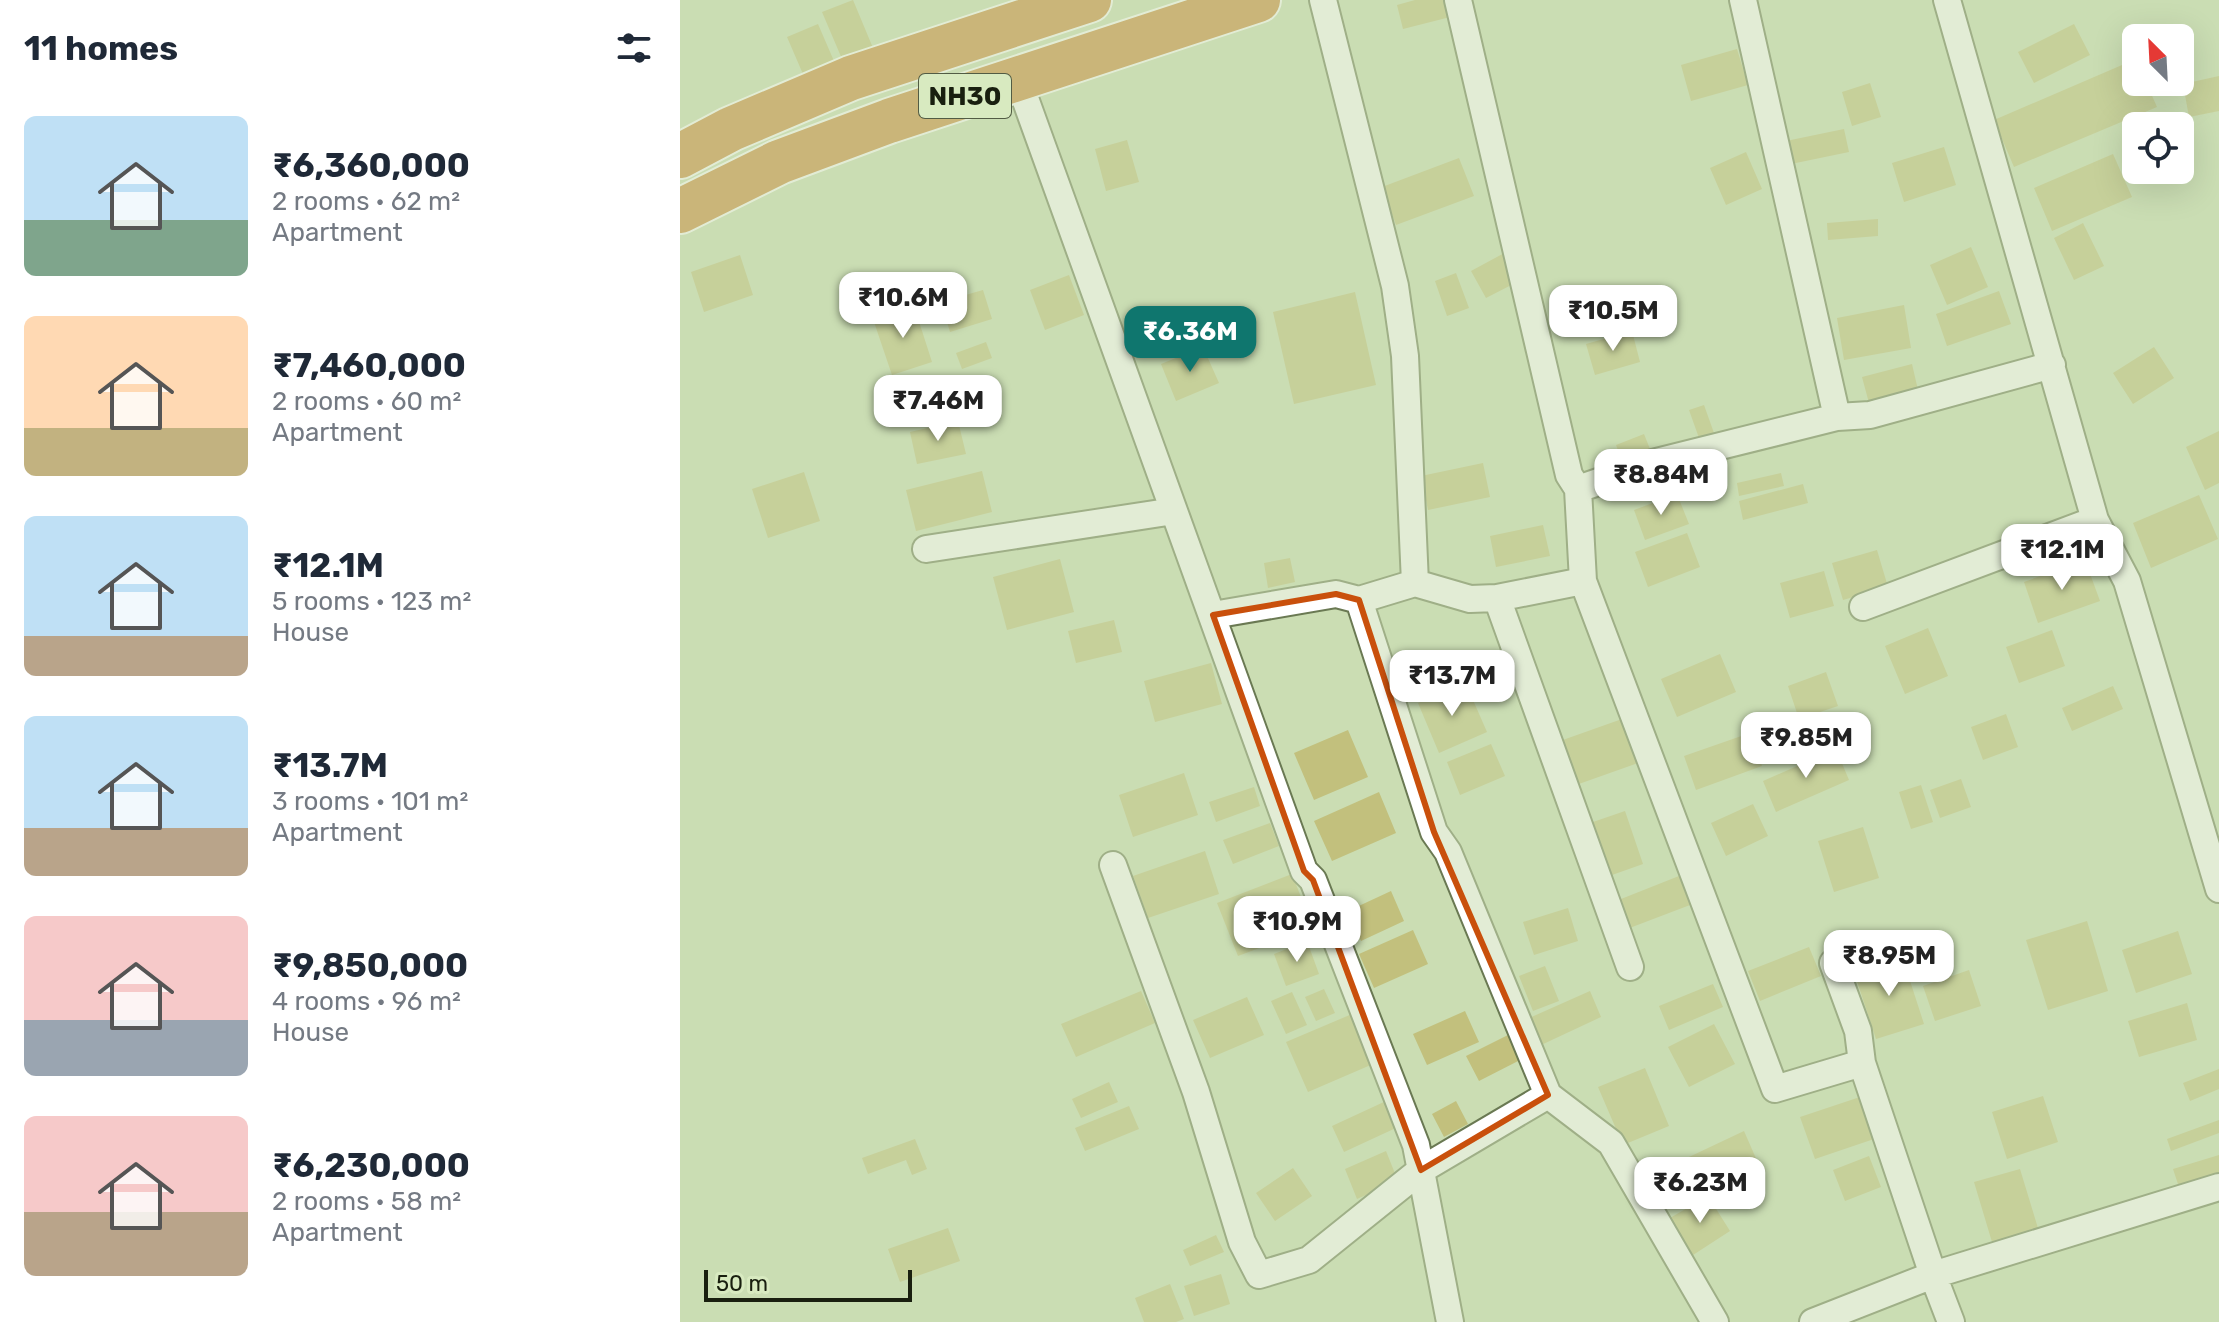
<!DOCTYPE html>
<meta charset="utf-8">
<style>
:root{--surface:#fff;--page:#f2f2f3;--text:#1f2937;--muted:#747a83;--accent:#0f766e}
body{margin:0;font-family:Rubik,sans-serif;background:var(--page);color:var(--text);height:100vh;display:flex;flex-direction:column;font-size:30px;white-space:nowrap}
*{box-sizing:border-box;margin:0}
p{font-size:26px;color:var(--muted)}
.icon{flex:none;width:44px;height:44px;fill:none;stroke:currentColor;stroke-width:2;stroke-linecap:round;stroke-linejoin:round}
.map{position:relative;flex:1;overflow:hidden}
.sheet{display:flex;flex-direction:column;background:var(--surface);width:680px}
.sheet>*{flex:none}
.needle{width:52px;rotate:336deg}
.tools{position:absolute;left:1442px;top:24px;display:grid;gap:16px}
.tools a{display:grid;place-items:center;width:72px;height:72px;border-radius:12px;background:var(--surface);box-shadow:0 8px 32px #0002;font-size:40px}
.scale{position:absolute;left:24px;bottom:20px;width:208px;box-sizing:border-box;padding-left:8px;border:4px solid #191f0f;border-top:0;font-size:22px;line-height:28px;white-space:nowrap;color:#191f0f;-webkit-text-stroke:6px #d8eac0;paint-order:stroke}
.price{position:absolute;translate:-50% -68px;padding:0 18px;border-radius:16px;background:#fff;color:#222;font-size:26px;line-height:52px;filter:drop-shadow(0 2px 4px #0008)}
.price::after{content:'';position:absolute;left:50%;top:48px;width:24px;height:18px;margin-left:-12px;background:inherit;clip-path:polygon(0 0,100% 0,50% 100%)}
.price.active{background:var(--accent);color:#fff}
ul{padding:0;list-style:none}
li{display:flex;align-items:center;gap:24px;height:200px;padding:0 24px}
li span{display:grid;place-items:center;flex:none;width:224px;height:160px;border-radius:12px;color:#555}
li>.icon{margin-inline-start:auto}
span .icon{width:96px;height:96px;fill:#fffc;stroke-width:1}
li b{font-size:34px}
h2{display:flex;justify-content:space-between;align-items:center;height:96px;padding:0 24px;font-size:34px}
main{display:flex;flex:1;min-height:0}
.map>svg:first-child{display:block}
.building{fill:#c2c07d}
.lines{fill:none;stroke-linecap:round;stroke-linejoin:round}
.street-casing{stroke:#6a7953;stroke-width:30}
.highway-casing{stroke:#fff;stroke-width:48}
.street{stroke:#fff;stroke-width:26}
.highway{stroke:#ca8533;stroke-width:44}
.marked{fill:none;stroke:#c9500c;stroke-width:6;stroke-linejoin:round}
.labels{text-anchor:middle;stroke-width:6;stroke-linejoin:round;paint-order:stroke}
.shield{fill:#d8eac0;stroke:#525c44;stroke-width:2}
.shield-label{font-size:26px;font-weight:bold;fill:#191f0f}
</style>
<main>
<section class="sheet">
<h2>11 homes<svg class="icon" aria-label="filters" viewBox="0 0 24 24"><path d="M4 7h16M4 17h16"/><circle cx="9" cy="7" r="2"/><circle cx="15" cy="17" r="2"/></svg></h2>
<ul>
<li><span style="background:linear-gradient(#bfe0f5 65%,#7fa58c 0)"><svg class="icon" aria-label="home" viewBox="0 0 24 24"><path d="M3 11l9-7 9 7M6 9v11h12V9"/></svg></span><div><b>₹6,360,000</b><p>2 rooms · 62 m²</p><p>Apartment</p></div></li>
<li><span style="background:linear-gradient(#ffd9b3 70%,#c2b280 0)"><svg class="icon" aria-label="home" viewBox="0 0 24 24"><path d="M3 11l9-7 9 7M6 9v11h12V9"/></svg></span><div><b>₹7,460,000</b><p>2 rooms · 60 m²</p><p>Apartment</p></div></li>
<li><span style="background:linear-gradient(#bfe0f5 75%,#b9a48a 0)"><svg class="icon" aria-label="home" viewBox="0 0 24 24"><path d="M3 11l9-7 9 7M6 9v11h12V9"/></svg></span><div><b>₹12.1M</b><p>5 rooms · 123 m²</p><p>House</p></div></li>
<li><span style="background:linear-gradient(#bfe0f5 70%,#b9a48a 0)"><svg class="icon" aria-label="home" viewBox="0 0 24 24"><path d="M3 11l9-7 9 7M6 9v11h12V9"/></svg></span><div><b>₹13.7M</b><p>3 rooms · 101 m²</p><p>Apartment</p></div></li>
<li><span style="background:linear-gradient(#f6c9c9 65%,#9aa5b1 0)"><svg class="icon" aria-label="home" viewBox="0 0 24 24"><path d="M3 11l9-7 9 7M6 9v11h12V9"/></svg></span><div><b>₹9,850,000</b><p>4 rooms · 96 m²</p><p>House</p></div></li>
<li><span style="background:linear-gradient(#f6c9c9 60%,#b9a48a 0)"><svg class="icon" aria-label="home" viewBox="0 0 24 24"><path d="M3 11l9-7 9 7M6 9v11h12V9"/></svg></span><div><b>₹6,230,000</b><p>2 rooms · 58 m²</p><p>Apartment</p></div></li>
</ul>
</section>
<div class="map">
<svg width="1539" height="1322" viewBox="0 0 1539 1322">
<rect width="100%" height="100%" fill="#cbddb3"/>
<!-- building -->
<path class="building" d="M 173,0 L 198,60 L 168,73 L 142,12 Z
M 735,0 L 774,0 L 778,15 L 723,29 L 717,5 Z
M 138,24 L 160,75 L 129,88 L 107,37 Z
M 1394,24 L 1410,55 L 1354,83 L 1338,52 Z
M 1057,49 L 1068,85 L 1011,101 L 1001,65 Z
M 1456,59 L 1456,82 L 1466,82 L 1477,107 L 1334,167 L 1314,120 Z
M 1539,76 L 1539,111 L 1509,117 L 1503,84 Z
M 1190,83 L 1201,117 L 1172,126 L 1162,92 Z
M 1164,129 L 1169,152 L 1111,164 L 1106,141 Z
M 447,140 L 459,182 L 426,191 L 415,149 Z
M 1264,147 L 1276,185 L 1224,202 L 1212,163 Z
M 1066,152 L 1082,189 L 1046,205 L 1030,168 Z
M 1433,154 L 1452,197 L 1372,231 L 1354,188 Z
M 779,158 L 794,196 L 716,225 L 702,187 Z
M 1198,219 L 1198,236 L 1148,240 L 1147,223 Z
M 1403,223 L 1424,266 L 1394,280 L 1374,238 Z
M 1291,247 L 1308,287 L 1267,305 L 1250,265 Z
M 828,251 L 843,279 L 806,298 L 791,271 Z
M 60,255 L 73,295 L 24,312 L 11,272 Z
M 776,273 L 789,308 L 767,316 L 755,281 Z
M 389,275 L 404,315 L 365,330 L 350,290 Z
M 303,290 L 312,319 L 270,332 L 261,302 Z
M 1319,291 L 1331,324 L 1267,346 L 1256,314 Z
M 675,292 L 696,385 L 614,404 L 593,312 Z
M 1224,305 L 1231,348 L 1164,360 L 1157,318 Z
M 234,306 L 252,362 L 212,375 L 193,319 Z
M 952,331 L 960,362 L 915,375 L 906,344 Z
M 306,342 L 312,358 L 282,369 L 276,353 Z
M 523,347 L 539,383 L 496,401 L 481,364 Z
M 1474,347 L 1494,378 L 1453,404 L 1433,373 Z
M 1232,364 L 1238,390 L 1189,403 L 1182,377 Z
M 1024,405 L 1034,433 L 1019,438 L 1009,410 Z
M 278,421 L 286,454 L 237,464 L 230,432 Z
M 1539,431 L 1539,483 L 1525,490 L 1506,447 Z
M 964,434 L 972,454 L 944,466 L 936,445 Z
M 803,463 L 810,497 L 748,510 L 741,476 Z
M 302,471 L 312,512 L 236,531 L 226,490 Z
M 124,472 L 140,521 L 88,538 L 72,489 Z
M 1101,473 L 1104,486 L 1059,496 L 1057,483 Z
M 1123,484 L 1128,503 L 1063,520 L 1059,501 Z
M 997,494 L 1009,524 L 965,540 L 954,510 Z
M 1519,495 L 1538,539 L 1471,568 L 1453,523 Z
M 863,525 L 870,556 L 816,567 L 810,536 Z
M 1007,533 L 1020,567 L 968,587 L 955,552 Z
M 1197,550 L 1208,587 L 1163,600 L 1152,563 Z
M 610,558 L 615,582 L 588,588 L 584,563 Z
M 380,559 L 394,612 L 327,630 L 313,577 Z
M 1405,560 L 1420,601 L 1358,623 L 1344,582 Z
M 1144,571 L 1154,606 L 1110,618 L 1100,583 Z
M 434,620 L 442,652 L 396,663 L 388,631 Z
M 1248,628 L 1268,676 L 1225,694 L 1205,646 Z
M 1372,630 L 1385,666 L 1339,683 L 1326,647 Z
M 1040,654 L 1056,692 L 997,717 L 981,679 Z
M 531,663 L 542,704 L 475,722 L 464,681 Z
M 1146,672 L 1158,706 L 1119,719 L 1108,686 Z
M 786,684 L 807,732 L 759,753 L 738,703 Z
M 1433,686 L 1443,709 L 1392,731 L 1382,708 Z
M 1326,714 L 1338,747 L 1303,760 L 1291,727 Z
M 942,719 L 958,763 L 896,785 L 880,741 Z
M 668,730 L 688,777 L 634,800 L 614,753 Z
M 1070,733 L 1082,766 L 1016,790 L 1004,756 Z
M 811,744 L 825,776 L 780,795 L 767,762 Z
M 1156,749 L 1169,780 L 1096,812 L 1083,781 Z
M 504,773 L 518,815 L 453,837 L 439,795 Z
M 1281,779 L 1291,807 L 1260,818 L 1250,790 Z
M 1241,785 L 1253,822 L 1231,829 L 1219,792 Z
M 574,787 L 580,806 L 536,822 L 529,802 Z
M 699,792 L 716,833 L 652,861 L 634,821 Z
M 1073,804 L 1088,836 L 1046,856 L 1031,823 Z
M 945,811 L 963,864 L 932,875 L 913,822 Z
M 590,823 L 599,846 L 553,864 L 543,840 Z
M 1183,827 L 1199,878 L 1154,892 L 1138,841 Z
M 525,851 L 539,894 L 468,918 L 453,876 Z
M 612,874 L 633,928 L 558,956 L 537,903 Z
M 999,876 L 1010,905 L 947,929 L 936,901 Z
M 711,891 L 724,921 L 681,941 L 668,911 Z
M 888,908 L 898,941 L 854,955 L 843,922 Z
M 1407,921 L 1428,991 L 1368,1010 L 1346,940 Z
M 733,930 L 748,964 L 694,988 L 679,954 Z
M 1498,931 L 1512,974 L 1456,993 L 1442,950 Z
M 627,941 L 639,974 L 606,986 L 594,954 Z
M 1129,947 L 1141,976 L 1080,1001 L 1068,971 Z
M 1222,956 L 1244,1024 L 1196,1039 L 1174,972 Z
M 865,966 L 879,1001 L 853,1011 L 839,976 Z
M 1289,970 L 1301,1006 L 1255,1021 L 1243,986 Z
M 1033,984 L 1043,1007 L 989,1030 L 979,1006 Z
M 644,989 L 655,1013 L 636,1021 L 625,997 Z
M 461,991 L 475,1023 L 396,1057 L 381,1024 Z
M 910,991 L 921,1017 L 859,1046 L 847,1019 Z
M 612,992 L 627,1025 L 606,1034 L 591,1001 Z
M 567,997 L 584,1035 L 530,1058 L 513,1020 Z
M 1507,1003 L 1517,1040 L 1459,1057 L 1448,1021 Z
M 785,1011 L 799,1042 L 747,1065 L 733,1034 Z
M 672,1014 L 693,1064 L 628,1092 L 606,1042 Z
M 1034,1024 L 1055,1064 L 1009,1087 L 988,1047 Z
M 832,1033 L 844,1058 L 799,1081 L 786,1056 Z
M 965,1068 L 989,1126 L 943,1145 L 918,1087 Z
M 1539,1069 L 1539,1089 L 1510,1101 L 1503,1083 Z
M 429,1082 L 438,1102 L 401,1118 L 392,1099 Z
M 1363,1096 L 1378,1142 L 1327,1159 L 1312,1112 Z
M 1180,1097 L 1194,1139 L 1135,1159 L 1120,1117 Z
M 706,1101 L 718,1127 L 664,1152 L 652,1126 Z
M 776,1101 L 788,1124 L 764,1137 L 752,1114 Z
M 449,1106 L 459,1129 L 405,1151 L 395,1128 Z
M 1539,1120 L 1539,1133 L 1491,1151 L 1487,1139 Z
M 1064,1131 L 1078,1163 L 987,1205 L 973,1174 Z
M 235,1139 L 247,1169 L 232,1175 L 226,1160 L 188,1174 L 182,1158 Z
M 706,1151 L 718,1181 L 677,1199 L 665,1169 Z
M 1539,1155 L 1539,1178 L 1500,1190 L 1493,1169 Z
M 1189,1156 L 1201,1187 L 1165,1201 L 1153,1170 Z
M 613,1168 L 632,1196 L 595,1221 L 576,1193 Z
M 1340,1169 L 1361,1238 L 1315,1252 L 1294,1182 Z
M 1028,1196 L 1050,1231 L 1013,1255 L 990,1218 Z
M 268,1228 L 280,1261 L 220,1282 L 208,1249 Z
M 536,1235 L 544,1252 L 510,1266 L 503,1250 Z
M 541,1274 L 550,1304 L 514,1316 L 504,1286 Z
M 490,1284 L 504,1319 L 496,1322 L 464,1322 L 455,1298 Z"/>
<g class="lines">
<defs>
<path id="street" d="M 643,0 L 715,286 L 725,356 L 735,583
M 778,0 L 889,475 L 898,489 L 903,581 L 1095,1089 L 1182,1063
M 1063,0 L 1157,417
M 1267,0 L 1415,520 L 1447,581 L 1539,889
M 338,79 L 624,871 L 633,880 L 736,1145 L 770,1322
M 898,489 L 976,462 L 1157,417 L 1190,415 L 1372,365
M 246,549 L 494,511
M 817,598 L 950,967
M 679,600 L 754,832 L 768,852 L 868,1095
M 1183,607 L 1415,520
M 533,615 L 656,594 L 679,600 L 735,583 L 790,599 L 817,598 L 903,581
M 433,865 L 516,1092 L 562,1242 L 579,1275 L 629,1260 L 741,1170 L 868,1095 L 931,1143 L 1035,1322
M 1153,963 L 1178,1031 L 1182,1063 L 1253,1275 L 1271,1322
M 1133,1322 L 1253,1275 L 1539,1187"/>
<path id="highway" d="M 0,156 L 51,129 L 171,78 L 409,0
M 0,211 L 99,162 L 209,121 L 578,0"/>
</defs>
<!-- street casing -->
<use href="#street" class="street-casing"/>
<!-- highway casing -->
<use href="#highway" class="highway-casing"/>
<!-- street -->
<use href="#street" class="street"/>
<!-- highway -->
<use href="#highway" class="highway"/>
</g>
<!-- marked area -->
<path d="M0 0H1539V1322H0ZM 656,594 L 679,600 L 754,832 L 868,1095 L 741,1170 L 633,880 L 624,871 L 533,615 Z" fill="#cbddb3" fill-opacity=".55" fill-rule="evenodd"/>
<path class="marked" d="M 656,594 L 679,600 L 754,832 L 868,1095 L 741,1170 L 633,880 L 624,871 L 533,615 Z"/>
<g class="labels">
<!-- shield labels -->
<rect class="shield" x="239" y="74" width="92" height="44" rx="6"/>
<g class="shield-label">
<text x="285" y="105">NH30</text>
</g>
</g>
</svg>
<div class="tools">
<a><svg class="needle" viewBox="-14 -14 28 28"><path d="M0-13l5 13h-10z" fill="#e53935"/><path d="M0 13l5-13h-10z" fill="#747a83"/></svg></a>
<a><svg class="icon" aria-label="locate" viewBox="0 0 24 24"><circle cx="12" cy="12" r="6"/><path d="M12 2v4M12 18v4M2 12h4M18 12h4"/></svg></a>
</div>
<div class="scale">50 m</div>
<b class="price" style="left:223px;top:340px">₹10.6M</b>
<b class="price" style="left:933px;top:353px">₹10.5M</b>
<b class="price active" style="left:510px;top:374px">₹6.36M</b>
<b class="price" style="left:258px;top:443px">₹7.46M</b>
<b class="price" style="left:981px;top:517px">₹8.84M</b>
<b class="price" style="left:1382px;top:592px">₹12.1M</b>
<b class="price" style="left:772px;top:718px">₹13.7M</b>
<b class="price" style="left:1126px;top:780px">₹9.85M</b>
<b class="price" style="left:617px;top:964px">₹10.9M</b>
<b class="price" style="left:1209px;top:998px">₹8.95M</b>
<b class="price" style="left:1020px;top:1225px">₹6.23M</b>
</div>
</main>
